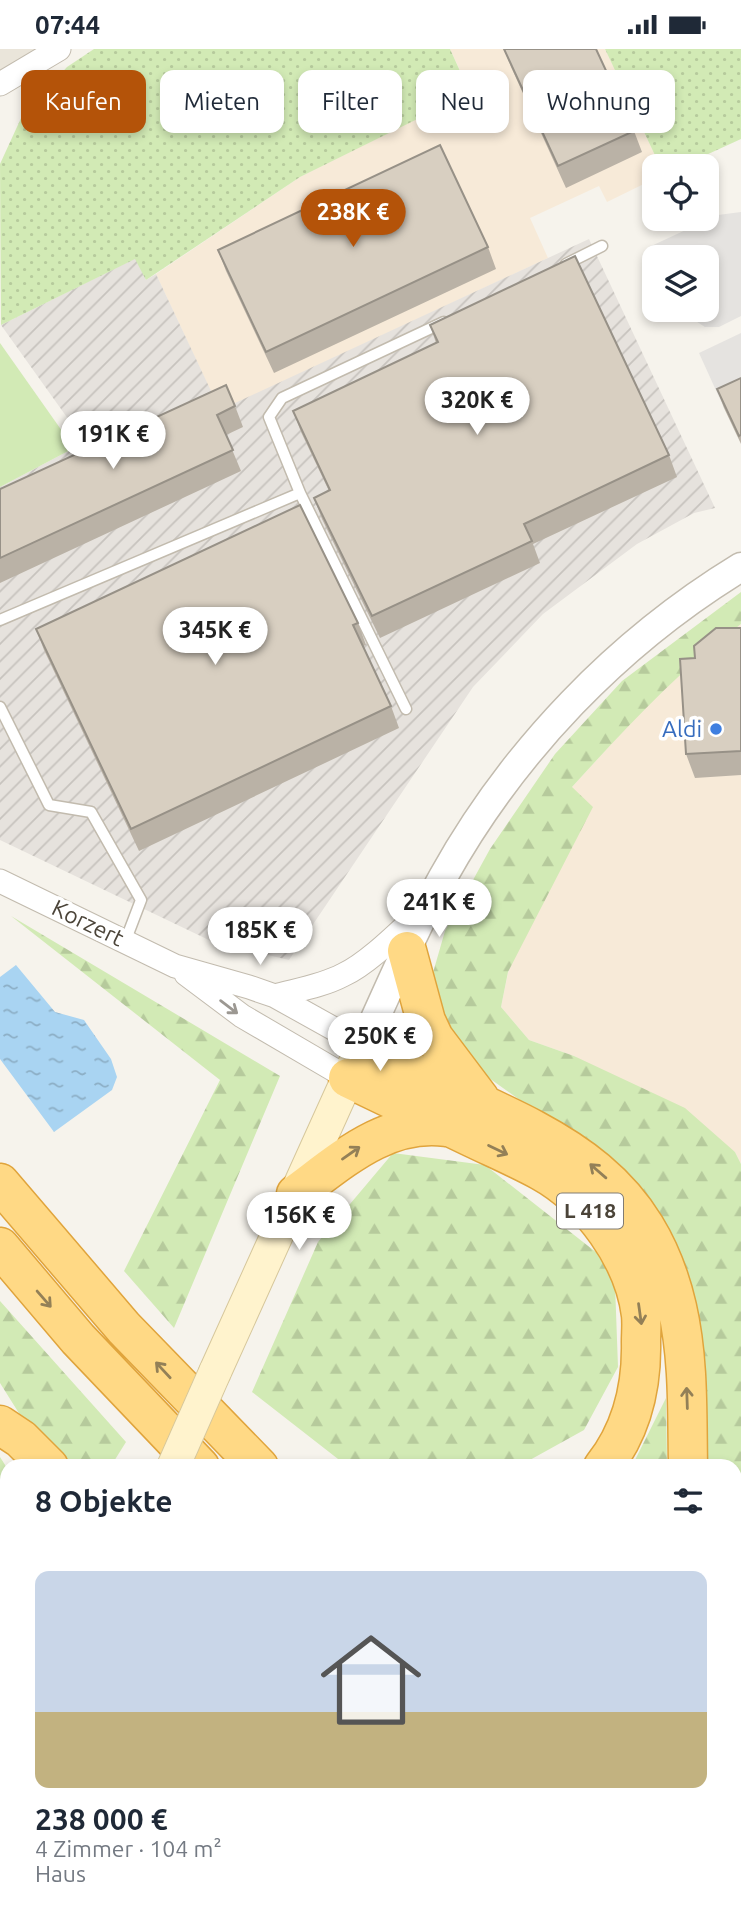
<!DOCTYPE html>
<html lang="de">
<meta charset="utf-8">
<style>
:root{--surface:#fff;--page:#f6f6f7;--text:#1f2937;--muted:#747a83;--line:#e0e1e3;--accent:#b45309}
body{margin:0;font-family:Ubuntu,sans-serif;background:var(--page);color:var(--text);height:100vh;display:flex;flex-direction:column;font-size:26px;white-space:nowrap}
*{box-sizing:border-box;margin:0}
p{font-size:23px;color:var(--muted)}
.icon{flex:none;width:38px;height:38px;fill:none;stroke:currentColor;stroke-width:2;stroke-linecap:round;stroke-linejoin:round}
.map{position:relative;flex:1;overflow:hidden}
.side{position:absolute;left:0px;top:1410px;width:742px;height:471px;display:flex;flex-direction:column;background:var(--surface);border-radius:21px 21px 0 0;box-shadow:0 4px 10px #0003}
.side>*{flex:none}
.banner{position:absolute;left:21px;top:21px;width:700px;height:63px;display:flex;gap:14px}
.controls{position:absolute;left:642px;top:105px;display:grid;gap:14px}
.controls a{display:grid;place-items:center;width:77px;height:77px;border-radius:14px;background:var(--surface);box-shadow:0 4px 10px #0003;font-size:35px}
.price{position:absolute;translate:-50% -60px;padding:0 16px;border-radius:24px;background:#fff;color:#222;font-size:23px;line-height:46px;filter:drop-shadow(0 2px 4px #0008)}
.price::after{content:'';position:absolute;left:50%;top:42px;width:21px;height:16px;margin-left:-10px;background:inherit;clip-path:polygon(0 0,100% 0,50% 100%)}
.price.on{background:var(--accent);color:#fff}
ul{padding:0;list-style:none}
li{display:grid;align-content:center;gap:14px;height:371px;padding:0 35px}
li+li{border-top:2px solid var(--line)}
li span{display:grid;place-items:center;height:217px;border-radius:14px;color:#555}
li>.icon{margin-inline-start:auto}
span .icon{width:126px;height:126px;fill:#fffc;stroke-width:1}
li b{font-size:30px}
h2{display:flex;justify-content:space-between;align-items:center;height:84px;padding:0 35px;font-size:30px}
.pill{padding:0 24px;border-radius:14px;background:var(--surface);box-shadow:0 4px 10px #0003;font-size:24px;line-height:63px}
.pill.on{background:var(--accent);color:#fff}
.status{display:flex;justify-content:space-between;align-items:center;height:49px;padding:0 35px;background:var(--surface);direction:ltr}
.status svg{height:19px;fill:currentColor}
.map>svg:first-child{display:block}
.residential{fill:#eae5da}
.commercial{fill:#f7ead8}
.industrial{fill:url(#industrial-furrows)}
.grass{fill:url(#grass-dots)}
.forest{fill:url(#forest-firs)}
.garden{fill:#d2eab5}
.parking{fill:#e5e3e0}
.water{fill:url(#water-ripples)}
.lines{fill:none;stroke-linecap:round;stroke-linejoin:round}
.service-casing{stroke:#c2bbae;stroke-width:13}
.minor-casing{stroke:#c2bbae;stroke-width:25}
.tertiary-casing{stroke:#c2bbae;stroke-width:31}
.secondary-casing{stroke:#d6c79b;stroke-width:34}
.trunk-casing{stroke:#e0a43c;stroke-width:41}
.service{stroke:#fff;stroke-width:10}
.minor{stroke:#fff;stroke-width:23}
.tertiary{stroke:#fff;stroke-width:28}
.secondary{stroke:#fff3cd;stroke-width:32}
.trunk{stroke:#ffd985;stroke-width:38}
.secondary-bridge-casing{stroke:#d6c79b;stroke-width:34;stroke-linecap:butt}
.secondary-bridge{stroke:#fff3cd;stroke-width:32}
.wall{fill:#bab2a6}
.building{fill:#d8cfc1;stroke:#979187;stroke-width:2}
.oneway{stroke:#9c9892}
.oneway2{stroke:#938057}
.shop-dot{fill:#3f7fe0;stroke:#fff;stroke-width:2.5}
.labels{text-anchor:middle;stroke-width:7;stroke-linejoin:round;paint-order:stroke}
.shield{fill:#fff;stroke:#817c74;stroke-width:2}
.shield-label{font-size:21px;font-weight:bold;fill:#4b4439}
.shop-label{font-size:23px;fill:#366cbe;stroke:#fff;text-anchor:end}
.street-label{font-size:23px;fill:#4b4439;stroke:#fff}
</style>
<div class="status"><b>07:44</b><svg viewBox="0 0 49 12"><path d="M0 12V9h3v3zM5 12V6h3v6zM10 12V3h3v9zM15 12V0h3v12zM26 1h20v11H26zM47 4h2v5h-2z"/></svg></div>
<div class="map">
<svg width="741" height="1881" viewBox="0 0 741 1881">
<defs>
<pattern id="industrial-furrows" width="10" height="10" patternUnits="userSpaceOnUse" patternTransform="scale(1.75)"><rect width="10" height="10" fill="#e6e2dd"/><path d="M-1 1l2-2M0 10L10 0M9 11l2-2" fill="none" stroke="#c7c3be"/></pattern>
<pattern id="grass-dots" width="8" height="8" patternUnits="userSpaceOnUse" patternTransform="scale(1.75)"><rect width="8" height="8" fill="#d2eab5"/><path d="M2 2h.1M6 6h.1" fill="none" stroke="#b6ca9c" stroke-width="1.8" stroke-linecap="round"/></pattern>
<pattern id="forest-firs" width="22" height="20" patternUnits="userSpaceOnUse" patternTransform="scale(1.75)"><rect width="22" height="20" fill="#d2eab5"/><path d="M5 1l3.5 6h-7zM16 11l3.5 6h-7z" fill="#b6ca9c"/></pattern>
<pattern id="water-ripples" width="26" height="14" patternUnits="userSpaceOnUse" patternTransform="scale(1.75)"><rect width="26" height="14" fill="#a9d4f2"/><path d="M2 4q2-2 4 0t4 0M15 11q2-2 4 0t4 0" fill="none" stroke="#8caec5"/></pattern>
</defs>
<rect width="100%" height="100%" fill="#f6f3ec"/>
<!-- residential -->
<path class="residential" d="M 0,0 L 41,0 L 0,26 Z"/>
<!-- commercial -->
<path class="commercial" d="M 450,0 L 605,0 L 660,117 L 654,117 L 654,130 L 607,153 L 599,137 L 530,169 L 548,209 L 220,362 L 156,225 L 300,128 L 470,43 Z
M 741,575 L 741,1115 L 735,1103 L 574,1007 L 529,991 L 501,958 L 508,924 L 572,738 L 647,656 L 712,596 Z"/>
<!-- industrial -->
<path class="industrial" d="M 589,190 L 715,459 L 694,464 L 637,495 L 543,565 L 473,638 L 289,911 L 213,893 L 0,791 L 0,438 L 74,399 L 81,388 L 1,276 L 136,209 L 146,231 L 156,225 L 220,361 Z
M 170,1874 L 522,1874 L 530,1881 L 172,1881 Z"/>
<!-- grass -->
<path class="grass" d="M 94,0 L 450,0 L 470,44 L 300,128 L 146,231 L 135,210 L 1,276 L 0,115 L 22,67 L 26,44 L 37,51 L 67,18 Z
M 605,0 L 741,0 L 741,90 L 682,117 L 660,117 Z"/>
<!-- forest -->
<path class="forest" d="M 741,543 L 741,575 C 678,622 625,680 572,738 L 593,758 L 508,923 L 501,958 L 529,991 L 574,1007 L 685,1059 L 735,1103 L 741,1115 L 741,1640 L 735,1626 L 735,1418 L 701,1417 L 699,1366 L 593,1103 L 475,1019 L 443,988 L 428,941 L 445,882 L 490,800 L 555,705 L 622,632 Z
M 11,867 L 280,1027 L 174,1279 L 124,1222 L 220,1031 Z
M 393,1104 L 485,1116 L 597,1204 L 615,1235 L 618,1318 L 584,1381 L 519,1417 L 347,1417 L 252,1343 L 318,1193 Z
M 0,1252 L 126,1393 L 111,1417 L 76,1417 L 27,1377 L 0,1334 Z
M 666,1349 L 667,1417 L 632,1417 Z
M 0,1408 L 7,1419 L 7,1874 L 71,1874 L 73,1881 L 0,1881 Z
M 522,1874 L 606,1874 L 598,1881 L 530,1881 Z
M 635,1874 L 692,1874 L 705,1881 L 649,1881 Z"/>
<!-- garden -->
<path class="garden" d="M 0,294 L 74,399 L 0,438 Z"/>
<!-- parking -->
<path class="parking" d="M 741,163 L 741,267 L 719,278 L 705,278 L 691,269 L 688,261 L 707,261 L 707,208 L 654,208 L 654,210 L 649,198 L 718,166 Z
M 741,284 L 741,351 L 724,359 L 699,304 Z"/>
<!-- water -->
<path class="water" d="M 16,916 L 55,963 L 84,971 L 111,1010 L 117,1028 L 112,1041 L 54,1083 L 0,1010 L 0,928 Z"/>
<g class="lines">
<defs>
<path id="service" d="M 566,215 L 602,197
M 300,444 L 406,660
M 0,571 L 300,444 L 269,368 L 282,349 L 444,273
M 0,658 L 49,756 L 91,763 L 141,851 L 125,893"/>
<path id="minor" d="M 0,35 L 59,0
M 0,832 L 175,917 L 249,938 L 275,947 L 363,996
M 186,925 L 242,967 L 348,1029
M 275,947 C 297,941 322,937 343,926 C 369,914 402,880 424,860"/>
<path id="tertiary" d="M 363,996 C 389,940 413,882 443,828 C 513,702 618,593 741,518"/>
<path id="secondary" d="M 215,1323 L 357,1009
M 106,1874 L 109,1881
M 150,1874 L 152,1881"/>
<path id="trunk" d="M 407,902 L 426,972 L 434,989 L 480,1050
M 363,996 C 380,1005 397,1016 415,1024 C 535,1082 643,1111 677,1258 C 689,1310 687,1365 688,1418
M 348,1029 C 390,1049 432,1069 473,1089 C 496,1100 519,1110 541,1122 C 590,1149 634,1209 641,1266 C 642,1275 641,1284 641,1293 C 642,1338 632,1381 603,1418
M 0,1134 L 124,1279 L 259,1418
M 296,1145 C 341,1112 386,1070 446,1078
M 0,1198 L 78,1290 L 200,1418
M 0,1376 L 21,1390 L 49,1418
M 735,1654 L 741,1666
M 735,1786 L 741,1790
M 735,1842 L 741,1846"/>
</defs>
<!-- service casing -->
<use href="#service" class="service-casing"/>
<!-- minor casing -->
<use href="#minor" class="minor-casing"/>
<!-- tertiary casing -->
<use href="#tertiary" class="tertiary-casing"/>
<!-- secondary casing -->
<use href="#secondary" class="secondary-casing"/>
<!-- trunk casing -->
<use href="#trunk" class="trunk-casing"/>
<!-- service -->
<use href="#service" class="service"/>
<!-- minor -->
<use href="#minor" class="minor"/>
<!-- tertiary -->
<use href="#tertiary" class="tertiary"/>
<!-- secondary -->
<use href="#secondary" class="secondary"/>
<!-- trunk -->
<use href="#trunk" class="trunk"/>
<defs>
<path id="secondary-bridge" d="M 173,1418 L 215,1323"/>
</defs>
<!-- secondary-bridge casing -->
<use href="#secondary-bridge" class="secondary-bridge-casing"/>
<!-- secondary-bridge -->
<use href="#secondary-bridge" class="secondary-bridge"/>
</g>
<!-- wall -->
<path class="wall" d="M 504,0 L 634,82 L 642,103 L 566,139 L 511,18 Z
M 488,198 L 496,220 L 274,324 L 226,222 L 218,201 Z
M 430,276 L 669,406 L 677,428 L 533,495 L 540,514 L 380,589 L 322,470 L 314,449 L 329,442 L 301,383 L 293,362 L 436,294 Z
M 741,329 L 741,395 L 724,359 L 717,340 Z
M 235,357 L 243,378 L 226,386 L 241,422 L 0,534 L 0,440 Z
M 358,574 L 366,596 L 363,597 L 391,657 L 399,679 L 139,802 L 44,601 L 36,580 Z
M 741,579 L 741,726 L 695,729 L 686,705 L 695,609 Z"/>
<!-- building -->
<path class="building" d="M 504,0 L 596,0 L 634,82 L 558,117 Z
M 440,96 L 488,198 L 266,303 L 218,201 Z
M 575,207 L 669,406 L 524,475 L 532,492 L 372,567 L 314,449 L 330,441 L 293,362 L 438,293 L 430,276 Z
M 741,329 L 741,386 L 739,387 L 717,340 Z
M 226,336 L 235,357 L 217,366 L 233,401 L 0,509 L 0,440 Z
M 300,456 L 358,574 L 353,576 L 391,657 L 131,780 L 36,580 Z
M 716,579 L 741,579 L 741,702 L 686,705 L 680,610 L 695,609 L 694,597 Z
M 186,1874 L 416,1874 L 422,1881 L 190,1881 Z
M 610,1874 L 627,1874 L 633,1881 L 602,1881 Z"/>
<!-- one-way arrows -->
<defs><path id="oneway-shaft" d="M-6 0H5M1.5-3L5.5 0L1.5 3" fill="none" stroke-width="1.6" stroke-linecap="round" stroke-linejoin="round" transform="scale(1.75)"/></defs>
<use class="oneway" href="#oneway-shaft" transform="translate(229 958) rotate(37)"/>
<g class="oneway2">
<use href="#oneway-shaft" transform="translate(498 1101) rotate(26)"/>
<use href="#oneway-shaft" transform="translate(351 1104) rotate(-35)"/>
<use href="#oneway-shaft" transform="translate(598 1122) rotate(-139)"/>
<use href="#oneway-shaft" transform="translate(44 1250) rotate(49)"/>
<use href="#oneway-shaft" transform="translate(640 1265) rotate(82)"/>
<use href="#oneway-shaft" transform="translate(163 1321) rotate(-133)"/>
<use href="#oneway-shaft" transform="translate(687 1349) rotate(-92)"/>
</g>
<!-- markers -->
<circle class="shop-dot" cx="716" cy="680" r="7"/>
<g class="labels">
<!-- shield labels -->
<rect class="shield" x="557" y="1144.5" width="66" height="35" rx="5"/>
<g class="shield-label">
<text x="590" y="1169">L 418</text>
</g>
<!-- shop labels -->
<g class="shop-label">
<text x="702" y="688">Aldi</text>
</g>
<!-- street labels -->
<g class="street-label">
<text transform="translate(88 874) rotate(26)" y="8">Korzert</text>
</g>
</g>
</svg>
<div class="controls">
<a><svg class="icon" aria-label="locate" viewBox="0 0 24 24"><circle cx="12" cy="12" r="6"/><path d="M12 2v4M12 18v4M2 12h4M18 12h4"/></svg></a>
<a><svg class="icon" aria-label="layers" viewBox="0 0 24 24"><path d="M12 4l9 5-9 5-9-5zM3 14l9 5 9-5"/></svg></a>
</div>
<b class="price on" style="left:353px;top:200px">238K €</b>
<b class="price" style="left:477px;top:388px">320K €</b>
<b class="price" style="left:113px;top:422px">191K €</b>
<b class="price" style="left:215px;top:618px">345K €</b>
<b class="price" style="left:439px;top:890px">241K €</b>
<b class="price" style="left:260px;top:918px">185K €</b>
<b class="price" style="left:380px;top:1024px">250K €</b>
<b class="price" style="left:299px;top:1203px">156K €</b>
<div class="banner">
<a class="pill on">Kaufen</a>
<a class="pill">Mieten</a>
<a class="pill">Filter</a>
<a class="pill">Neu</a>
<a class="pill">Wohnung</a>
</div>
<section class="side">
<h2>8 Objekte<svg class="icon" aria-label="filters" viewBox="0 0 24 24"><path d="M4 7h16M4 17h16"/><circle cx="9" cy="7" r="2"/><circle cx="15" cy="17" r="2"/></svg></h2>
<ul>
<li><span style="background:linear-gradient(#c9d6e8 65%,#c2b280 0)"><svg class="icon" aria-label="home" viewBox="0 0 24 24"><path d="M3 11l9-7 9 7M6 9v11h12V9"/></svg></span><div><b>238 000 €</b><p>4 Zimmer · 104 m²</p><p>Haus</p></div></li>
</ul>
</section>
</div>
